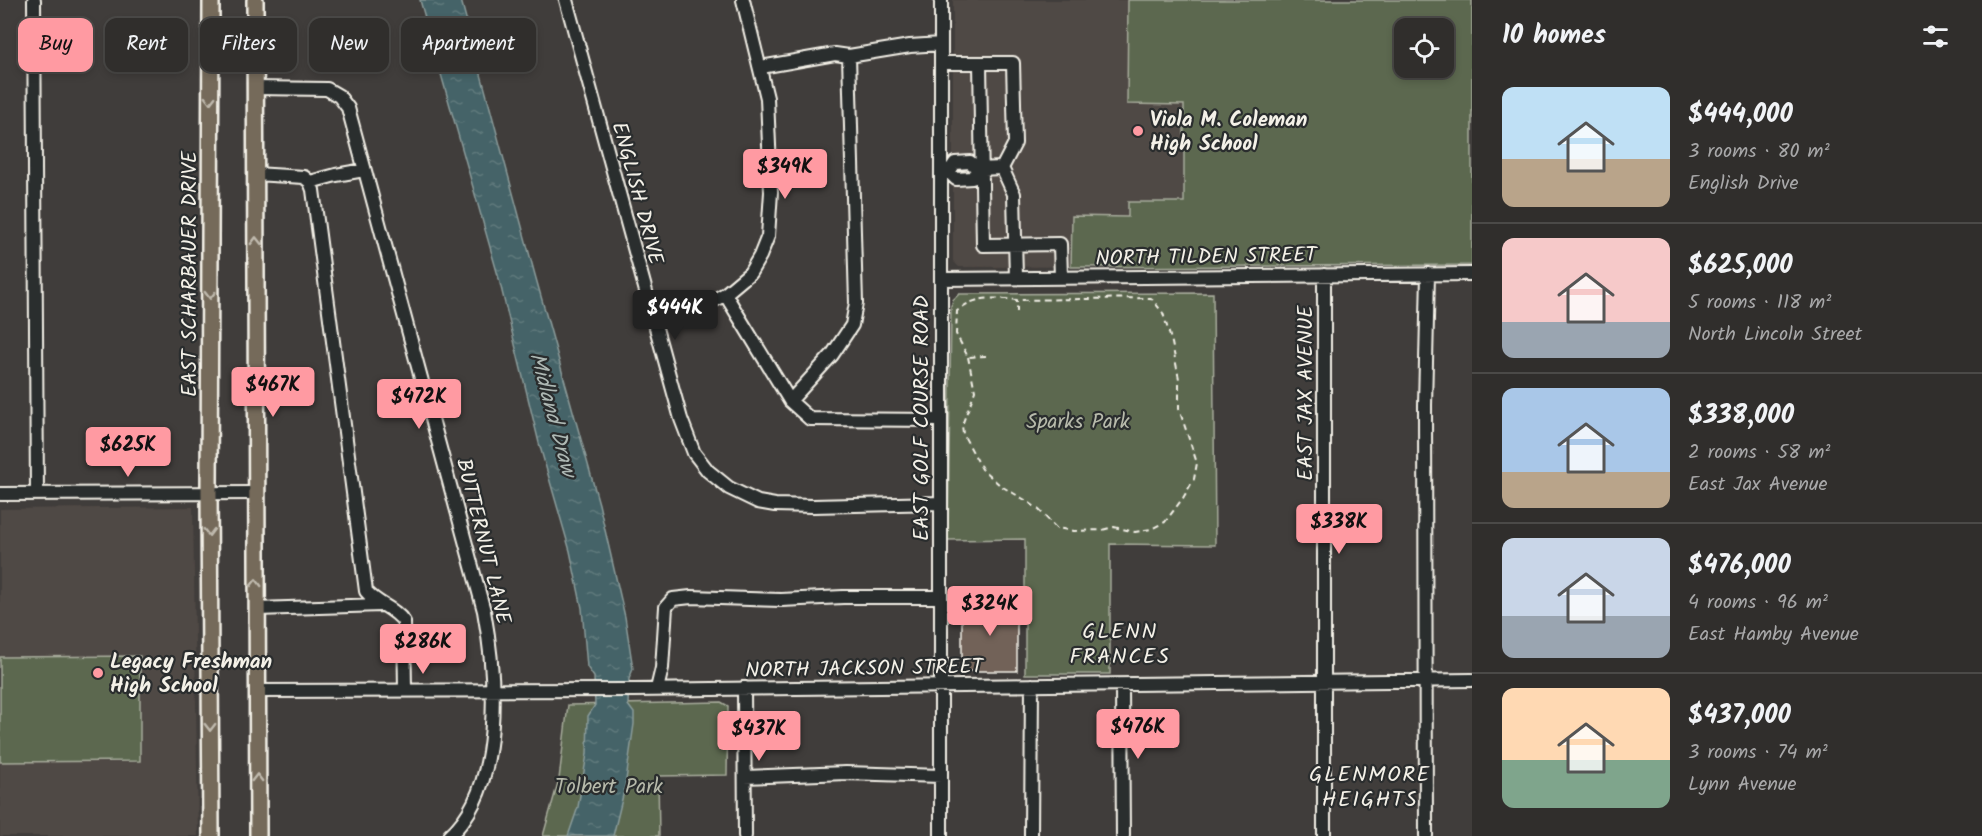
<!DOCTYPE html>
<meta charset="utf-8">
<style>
:root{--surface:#302e2c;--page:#3c3a38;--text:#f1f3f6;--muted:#a8a8a9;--line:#4b4a48;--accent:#ff9aa2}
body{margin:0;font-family:Kalam,sans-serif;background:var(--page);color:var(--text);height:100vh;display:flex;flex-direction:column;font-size:22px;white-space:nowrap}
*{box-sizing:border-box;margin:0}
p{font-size:20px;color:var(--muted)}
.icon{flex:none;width:33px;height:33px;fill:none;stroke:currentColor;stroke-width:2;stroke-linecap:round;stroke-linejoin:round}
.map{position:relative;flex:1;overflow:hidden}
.panel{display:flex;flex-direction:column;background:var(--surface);width:510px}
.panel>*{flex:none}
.hud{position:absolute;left:18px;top:18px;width:570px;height:54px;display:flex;gap:12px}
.controls{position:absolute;left:1394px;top:18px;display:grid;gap:12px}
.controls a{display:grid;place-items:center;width:60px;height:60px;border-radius:12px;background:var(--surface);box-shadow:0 3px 9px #0003,0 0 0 2px var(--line);font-size:30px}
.price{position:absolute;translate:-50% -51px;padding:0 14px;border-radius:6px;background:var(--accent);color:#111;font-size:20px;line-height:39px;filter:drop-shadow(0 2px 3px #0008)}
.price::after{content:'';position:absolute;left:50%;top:36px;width:18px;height:14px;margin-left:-9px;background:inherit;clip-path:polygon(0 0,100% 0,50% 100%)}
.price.selected{background:#222;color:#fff}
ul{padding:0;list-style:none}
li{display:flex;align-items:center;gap:18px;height:150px;padding:0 30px}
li+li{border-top:2px solid var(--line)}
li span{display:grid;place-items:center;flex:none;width:168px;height:120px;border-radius:12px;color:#555}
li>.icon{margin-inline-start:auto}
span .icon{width:72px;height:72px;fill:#fffc;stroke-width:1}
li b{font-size:26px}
h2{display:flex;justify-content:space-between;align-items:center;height:72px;padding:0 30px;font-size:26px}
.pill{padding:0 21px;border-radius:12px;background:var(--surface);box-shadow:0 3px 9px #0003,0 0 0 2px var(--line);font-size:21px;line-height:54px}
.pill.selected{background:var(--accent);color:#111}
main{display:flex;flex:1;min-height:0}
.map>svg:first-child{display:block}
.built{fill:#4f4844}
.green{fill:#5b6850;stroke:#a8ac9c;stroke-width:1.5;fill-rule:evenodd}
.water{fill:url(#water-ripples);stroke:#8b9c9b;stroke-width:1.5}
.building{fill:#726259;stroke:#f4f1e8;stroke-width:1.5}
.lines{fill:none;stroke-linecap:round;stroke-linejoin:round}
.minor-casing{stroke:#f4f1e8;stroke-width:16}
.major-casing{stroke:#f4f1e8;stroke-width:20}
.path{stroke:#f4f1e8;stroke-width:2;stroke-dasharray:6 4.5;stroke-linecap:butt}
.minor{stroke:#2a2d2e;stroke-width:12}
.major{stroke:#746a5a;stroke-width:15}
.oneway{stroke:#c1bbaf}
.poi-dot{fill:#ff9aa2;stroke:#2a2d2e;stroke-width:2}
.labels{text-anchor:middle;stroke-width:4.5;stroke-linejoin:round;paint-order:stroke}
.poi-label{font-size:21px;font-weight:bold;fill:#f4f1e8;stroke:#2a2d2e;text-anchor:start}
.street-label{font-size:21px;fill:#f4f1e8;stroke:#2a2d2e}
.park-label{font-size:21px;fill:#b7baab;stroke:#2a2d2e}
.water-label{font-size:22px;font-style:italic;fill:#aeb8b4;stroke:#2a2d2e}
.neighbourhood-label{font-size:22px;letter-spacing:1.5px;fill:#f4f1e8;stroke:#2a2d2e}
</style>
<main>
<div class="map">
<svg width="1472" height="836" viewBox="0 0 1472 836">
<defs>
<pattern id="water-ripples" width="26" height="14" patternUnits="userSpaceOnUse" patternTransform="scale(1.5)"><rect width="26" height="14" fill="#456367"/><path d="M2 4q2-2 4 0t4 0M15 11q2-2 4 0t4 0" fill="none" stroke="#607a7d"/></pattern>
</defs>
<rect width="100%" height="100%" fill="#403d3b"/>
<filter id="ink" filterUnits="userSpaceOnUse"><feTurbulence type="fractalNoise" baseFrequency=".0167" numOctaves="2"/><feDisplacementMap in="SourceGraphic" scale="12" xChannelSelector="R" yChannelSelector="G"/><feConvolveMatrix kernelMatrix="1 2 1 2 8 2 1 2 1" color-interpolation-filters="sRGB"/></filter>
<g filter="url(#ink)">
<!-- built -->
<path class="built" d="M 953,0 L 1321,0 L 1324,266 L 959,267 L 953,261 Z
M 193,507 L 198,836 L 0,836 L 0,509 Z"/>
<!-- green -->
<path class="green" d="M 1128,0 L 1472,0 L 1472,265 L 1071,267 L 1072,216 L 1128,217 L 1128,202 L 1184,202 L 1184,105 L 1127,104 ZM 1404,28 L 1443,28 L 1443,68 L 1404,68 Z
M 1213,293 L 1215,545 L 1110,544 L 1110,674 L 1025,674 L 1025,539 L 948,540 L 951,306 L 953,300 L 959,294 Z
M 140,656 L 140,761 L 0,762 L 0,657 Z
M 721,702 L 728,706 L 727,775 L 658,776 L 659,836 L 543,836 L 559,779 L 568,705 Z"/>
<!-- water -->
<path class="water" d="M 420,0 L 461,0 L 535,275 L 599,504 L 625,617 L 633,669 L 629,679 L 628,705 L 634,713 L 634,724 L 625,787 L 613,836 L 568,836 L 578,807 L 587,754 L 588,716 L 595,705 L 594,677 L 587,667 L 582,608 L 570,551 L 539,443 L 499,279 Z"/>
<!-- building -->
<path class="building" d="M 995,598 L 1017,598 L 1017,671 L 962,671 L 962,607 L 995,607 Z"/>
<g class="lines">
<defs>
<path id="minor" d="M 34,0 L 37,494
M 566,0 L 681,419 L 694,453 L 708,471 L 729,488 L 758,502 L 775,505 L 813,506 L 940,503
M 849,56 L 910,46 L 941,44
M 941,63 L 980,63
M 761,67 L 835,54 L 849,56 L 856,303 L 852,325 L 832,355 L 790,401
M 255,88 L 327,89 L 339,96 L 348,108 L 484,611 C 496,676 504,788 449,836
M 970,162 L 978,169 L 972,178 L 956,179 L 949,172 L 955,163 Z
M 1002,168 L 1015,143 L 1013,63 L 980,63 L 983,245 L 1060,244 L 1061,277
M 978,169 L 1002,168 L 1014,194 L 1016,278
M 255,174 L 304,177 L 310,182 L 313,190 L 366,591 C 376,604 395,608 404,622 L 405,690
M 310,182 L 336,175 L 364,170
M 1324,275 L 1324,836
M 941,279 L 1472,274
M 725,294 L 790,401 L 810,419 L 940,420
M 653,320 L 708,304 L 725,294 L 750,273 L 760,256 L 768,236 L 771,192 L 767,98 L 743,0
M 0,494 L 256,493
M 257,609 L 381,605
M 1122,685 L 1123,836
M 744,688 L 745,836
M 657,689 L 662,668 L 666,607 L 673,599 L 691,597 L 781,600 L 843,597 L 940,597
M 257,691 L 634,690 L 1472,680
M 745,777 L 846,773 L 941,776
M 941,836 L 941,0
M 1031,836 L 1032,685
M 1426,836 L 1425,405 L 1428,274"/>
<path id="major" d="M 211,0 L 209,492 L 211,836
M 255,0 L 258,836"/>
</defs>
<!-- minor casing -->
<use href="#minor" class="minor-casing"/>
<!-- major casing -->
<use href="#major" class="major-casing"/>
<!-- path -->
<path class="path" d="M 986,356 L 968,357 L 956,334 L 957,311 C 976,295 994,298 1017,300 L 1017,312
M 968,357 L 975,391 L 962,425 L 963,434 L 982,469 L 1001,486 L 1027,501 L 1039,510 L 1056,528 L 1074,531 L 1102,530 L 1114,527 L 1135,532 L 1151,529 L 1165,522 L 1183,498 L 1194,479 L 1197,463 L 1179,409 L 1179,379 L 1172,343 L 1163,313 L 1151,298 L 1017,300"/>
<!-- minor -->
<use href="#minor" class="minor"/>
<!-- major -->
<use href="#major" class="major"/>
</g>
<!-- one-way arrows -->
<defs><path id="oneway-chevron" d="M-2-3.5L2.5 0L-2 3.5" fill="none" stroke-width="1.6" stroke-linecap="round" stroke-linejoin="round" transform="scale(1.5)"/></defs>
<g class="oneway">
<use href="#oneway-chevron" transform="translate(210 100) rotate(90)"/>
<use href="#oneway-chevron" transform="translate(256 241) rotate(-91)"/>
<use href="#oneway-chevron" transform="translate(210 295) rotate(90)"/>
<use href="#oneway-chevron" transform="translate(209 532) rotate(89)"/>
<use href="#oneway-chevron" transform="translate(256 583) rotate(-90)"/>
<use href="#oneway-chevron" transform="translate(210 727) rotate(90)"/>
<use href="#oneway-chevron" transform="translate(257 778) rotate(-90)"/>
</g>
</g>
<!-- markers -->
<g class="poi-dot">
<circle cx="1138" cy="131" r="6"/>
<circle cx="98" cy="673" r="6"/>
</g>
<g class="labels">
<!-- poi labels -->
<g class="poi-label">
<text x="1150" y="126">Viola M. Coleman<tspan x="1150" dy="24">High School</tspan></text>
<text x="110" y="668">Legacy Freshman<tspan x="110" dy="24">High School</tspan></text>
</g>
<!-- street labels -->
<g class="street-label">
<text transform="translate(638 193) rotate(75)" y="7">ENGLISH DRIVE</text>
<text transform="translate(1206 256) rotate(-1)" y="7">NORTH TILDEN STREET</text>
<text transform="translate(189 274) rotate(-90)" y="7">EAST SCHARBAUER DRIVE</text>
<text transform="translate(1305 393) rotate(-90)" y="7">EAST JAX AVENUE</text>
<text transform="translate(921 418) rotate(-90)" y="7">EAST GOLF COURSE ROAD</text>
<text transform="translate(484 541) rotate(76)" y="7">BUTTERNUT LANE</text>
<text transform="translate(864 668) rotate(-1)" y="7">NORTH JACKSON STREET</text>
</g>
<!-- park labels -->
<g class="park-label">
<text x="1078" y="428">Sparks Park</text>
<text x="609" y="793">Tolbert Park</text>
</g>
<!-- water labels -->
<g class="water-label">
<text transform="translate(554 414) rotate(75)" y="8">Midland Draw</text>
</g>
<!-- neighbourhood labels -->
<g class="neighbourhood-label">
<text x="1120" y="638">GLENN<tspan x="1120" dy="25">FRANCES</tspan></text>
<text x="1370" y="781">GLENMORE<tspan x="1370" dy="25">HEIGHTS</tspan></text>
</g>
</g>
</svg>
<div class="controls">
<a><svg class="icon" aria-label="locate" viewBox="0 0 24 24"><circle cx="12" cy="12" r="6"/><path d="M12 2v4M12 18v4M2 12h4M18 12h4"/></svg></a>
</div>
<b class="price" style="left:785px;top:200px">$349K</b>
<b class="price selected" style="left:675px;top:341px">$444K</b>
<b class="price" style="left:273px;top:418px">$467K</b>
<b class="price" style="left:419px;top:430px">$472K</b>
<b class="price" style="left:128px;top:478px">$625K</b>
<b class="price" style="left:1339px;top:555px">$338K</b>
<b class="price" style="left:990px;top:637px">$324K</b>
<b class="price" style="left:423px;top:675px">$286K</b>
<b class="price" style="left:1138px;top:760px">$476K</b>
<b class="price" style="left:759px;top:762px">$437K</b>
<div class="hud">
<a class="pill selected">Buy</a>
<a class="pill">Rent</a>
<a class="pill">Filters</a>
<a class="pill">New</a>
<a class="pill">Apartment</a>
</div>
</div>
<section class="panel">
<h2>10 homes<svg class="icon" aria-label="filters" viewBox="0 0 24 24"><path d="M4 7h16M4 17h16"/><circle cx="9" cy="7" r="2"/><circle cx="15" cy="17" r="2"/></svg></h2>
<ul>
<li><span style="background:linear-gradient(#bfe0f5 60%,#b9a48a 0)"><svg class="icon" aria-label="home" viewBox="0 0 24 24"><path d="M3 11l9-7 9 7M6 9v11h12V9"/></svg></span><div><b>$444,000</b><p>3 rooms · 80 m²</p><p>English Drive</p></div></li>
<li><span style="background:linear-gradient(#f6c9c9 70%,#9aa5b1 0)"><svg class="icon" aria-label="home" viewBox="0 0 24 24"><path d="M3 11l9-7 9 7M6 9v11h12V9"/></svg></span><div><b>$625,000</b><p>5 rooms · 118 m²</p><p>North Lincoln Street</p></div></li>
<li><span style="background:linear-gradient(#a9c7e8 70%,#b9a48a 0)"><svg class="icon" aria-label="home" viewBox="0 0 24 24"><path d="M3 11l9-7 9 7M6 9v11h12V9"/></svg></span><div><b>$338,000</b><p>2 rooms · 58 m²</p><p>East Jax Avenue</p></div></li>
<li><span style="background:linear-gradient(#c9d6e8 65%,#9aa5b1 0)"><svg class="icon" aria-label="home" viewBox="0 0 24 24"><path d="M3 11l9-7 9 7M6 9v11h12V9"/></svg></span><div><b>$476,000</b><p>4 rooms · 96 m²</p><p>East Hamby Avenue</p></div></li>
<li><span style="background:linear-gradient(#ffd9b3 60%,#7fa58c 0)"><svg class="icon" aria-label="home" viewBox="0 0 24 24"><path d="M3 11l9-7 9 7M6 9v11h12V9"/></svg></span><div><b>$437,000</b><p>3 rooms · 74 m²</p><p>Lynn Avenue</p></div></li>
</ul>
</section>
</main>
